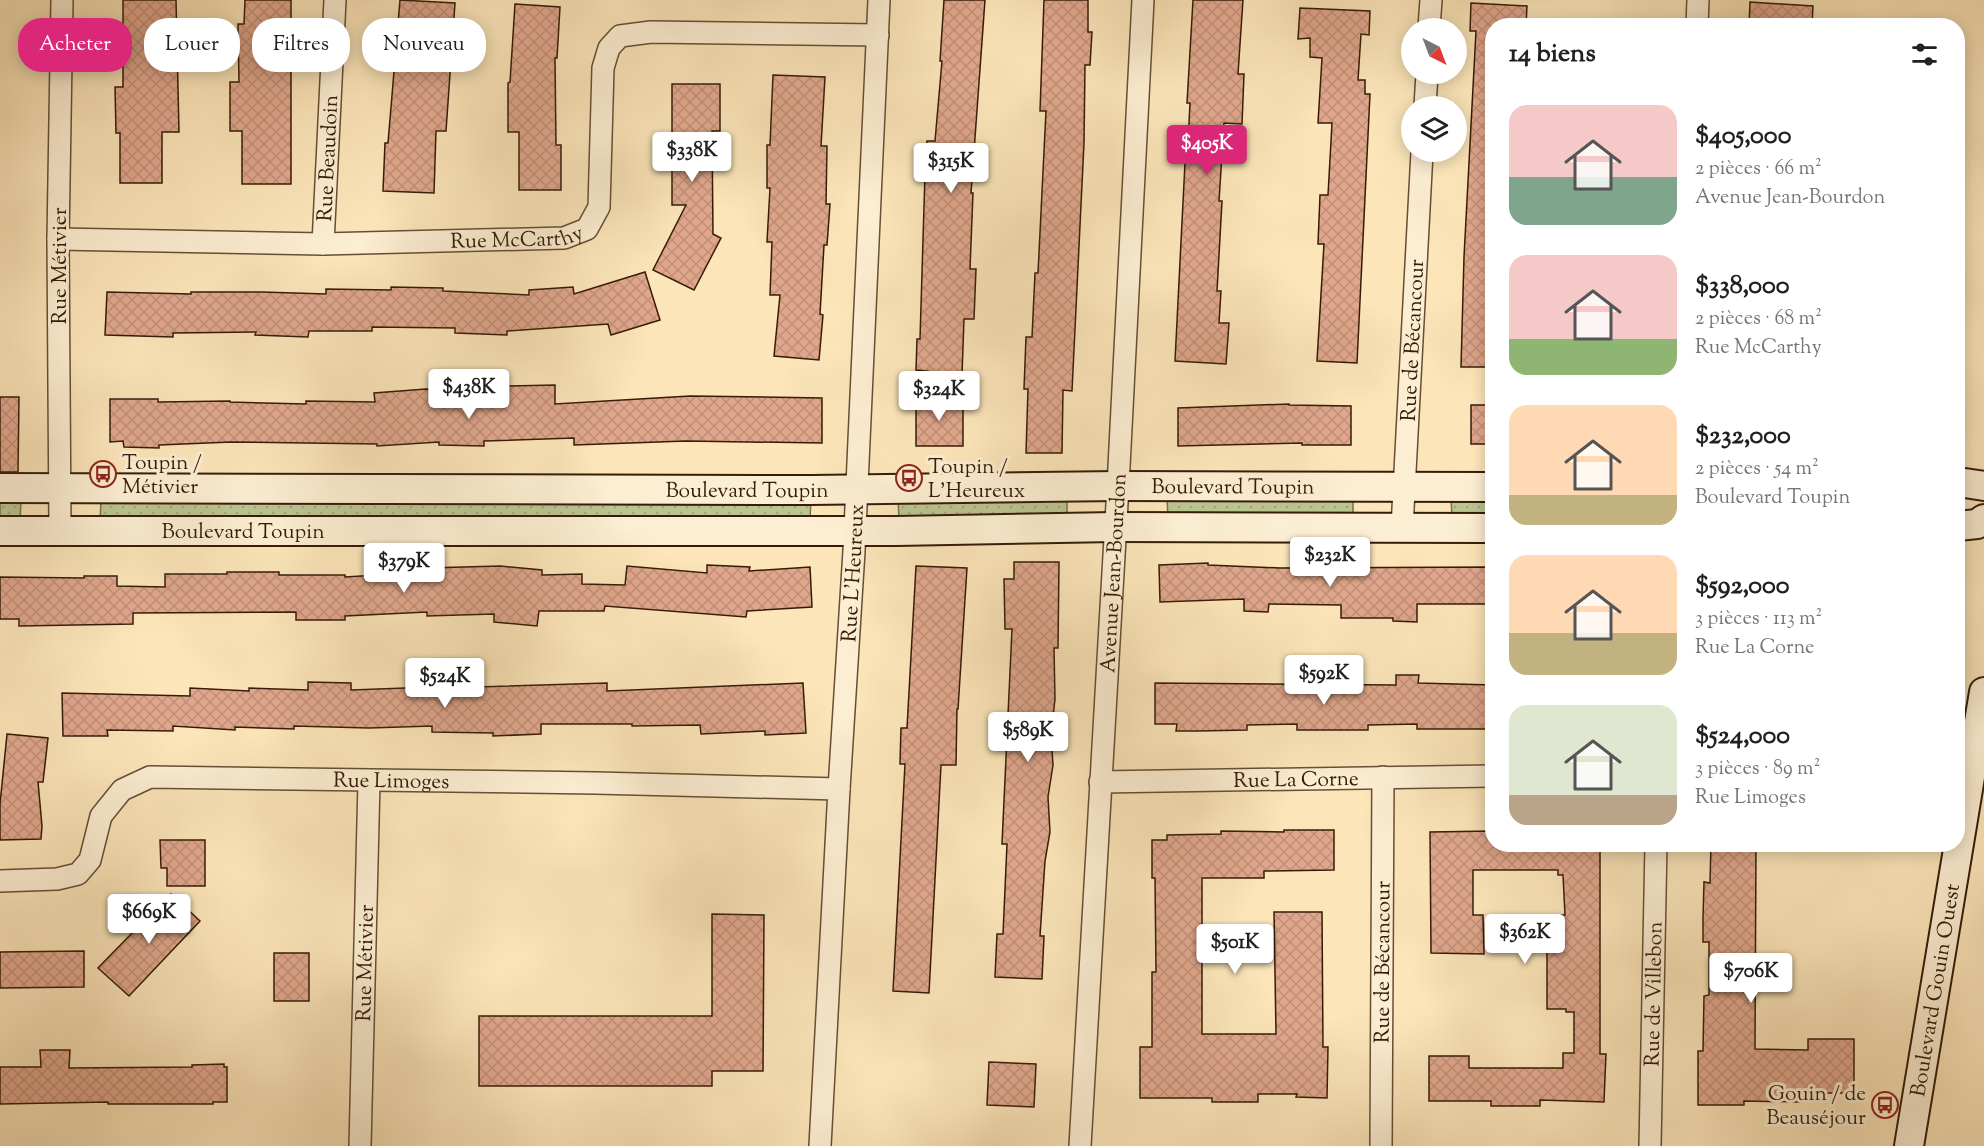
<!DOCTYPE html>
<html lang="fr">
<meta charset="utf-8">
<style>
:root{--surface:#fff;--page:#f2f2f2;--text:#202124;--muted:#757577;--accent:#db2777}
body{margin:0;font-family:"Sorts Mill Goudy",serif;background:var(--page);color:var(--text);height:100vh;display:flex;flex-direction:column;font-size:22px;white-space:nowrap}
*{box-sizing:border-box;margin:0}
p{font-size:20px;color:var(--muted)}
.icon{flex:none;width:33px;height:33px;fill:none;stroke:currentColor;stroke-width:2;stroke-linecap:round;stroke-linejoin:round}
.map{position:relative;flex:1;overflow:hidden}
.drawer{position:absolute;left:1485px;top:18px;width:480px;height:834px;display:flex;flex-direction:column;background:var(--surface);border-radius:24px;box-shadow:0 3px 15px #0003}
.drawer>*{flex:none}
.top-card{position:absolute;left:18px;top:18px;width:570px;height:54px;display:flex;gap:12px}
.needle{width:39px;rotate:138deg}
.buttons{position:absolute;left:1401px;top:18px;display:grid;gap:12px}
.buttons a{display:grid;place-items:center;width:66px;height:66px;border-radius:50%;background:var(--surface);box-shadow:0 3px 15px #0003;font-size:30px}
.price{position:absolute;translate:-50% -51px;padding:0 14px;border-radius:6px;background:#fff;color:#222;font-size:20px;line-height:39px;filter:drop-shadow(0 2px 3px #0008)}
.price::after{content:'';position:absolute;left:50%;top:36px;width:18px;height:14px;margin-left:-9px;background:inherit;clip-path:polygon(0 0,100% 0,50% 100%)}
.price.active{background:var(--accent);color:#fff}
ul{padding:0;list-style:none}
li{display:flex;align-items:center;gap:18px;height:150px;padding:0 24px}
li span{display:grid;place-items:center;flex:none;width:168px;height:120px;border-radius:18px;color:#555}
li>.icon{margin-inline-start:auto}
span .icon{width:72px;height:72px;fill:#fffc;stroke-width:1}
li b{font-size:26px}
h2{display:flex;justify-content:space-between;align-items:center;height:72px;padding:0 24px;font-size:26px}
.chip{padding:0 21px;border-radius:24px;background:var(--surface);box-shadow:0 3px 15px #0003;font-size:21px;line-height:54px}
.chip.active{background:var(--accent);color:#fff}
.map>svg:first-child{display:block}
.grass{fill:url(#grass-dots);stroke:#78704d;stroke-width:1.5}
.building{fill:url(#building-cross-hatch);stroke:#361b08;stroke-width:1.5}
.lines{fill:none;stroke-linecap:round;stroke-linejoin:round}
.street-casing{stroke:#674e34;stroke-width:24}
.secondary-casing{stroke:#361b08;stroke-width:32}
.street{stroke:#fceed2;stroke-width:21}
.secondary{stroke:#fceed2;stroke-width:28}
.labels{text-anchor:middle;stroke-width:6;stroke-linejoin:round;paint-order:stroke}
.street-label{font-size:21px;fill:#361b08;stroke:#fceed2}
.poi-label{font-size:21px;fill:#361b08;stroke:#fceed2;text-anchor:start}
</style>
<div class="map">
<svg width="1984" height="1146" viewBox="0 0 1984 1146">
<defs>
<pattern id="grass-dots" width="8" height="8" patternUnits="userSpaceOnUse" patternTransform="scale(1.5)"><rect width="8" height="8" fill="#bbc592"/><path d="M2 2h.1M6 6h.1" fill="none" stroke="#a1a97c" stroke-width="1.8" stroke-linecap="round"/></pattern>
<pattern id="building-cross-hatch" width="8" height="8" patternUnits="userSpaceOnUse" patternTransform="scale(1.5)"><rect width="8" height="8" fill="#e0a78c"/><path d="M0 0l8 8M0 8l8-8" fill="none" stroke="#c18f77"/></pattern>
</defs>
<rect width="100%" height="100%" fill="#fbe5b9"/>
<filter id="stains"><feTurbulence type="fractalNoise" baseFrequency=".00333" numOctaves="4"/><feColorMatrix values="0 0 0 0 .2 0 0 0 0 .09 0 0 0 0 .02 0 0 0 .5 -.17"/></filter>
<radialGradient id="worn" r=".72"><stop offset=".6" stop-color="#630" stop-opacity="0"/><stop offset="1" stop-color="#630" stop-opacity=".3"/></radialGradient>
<!-- grass -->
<path class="grass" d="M 1492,496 L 1492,519 L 1452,519 L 1451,497 Z
M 1067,497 L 1067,520 L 899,520 L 898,498 Z
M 1167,497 L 1353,497 L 1353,519 L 1168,519 Z
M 811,498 L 810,521 L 100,522 L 101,500 Z
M 21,500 L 20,522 L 0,522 L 0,501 Z"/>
<!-- building -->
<path class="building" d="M 123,0 L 176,0 L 179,132 L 162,132 L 162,183 L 120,183 L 120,133 L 116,133 L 115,87 L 123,87 Z
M 245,0 L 291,0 L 291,184 L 242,184 L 242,131 L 230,131 L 230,82 L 239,82 L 238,24 L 244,24 Z
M 400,0 L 455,3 L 446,131 L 436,131 L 434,193 L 383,191 L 385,143 L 388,143 Z
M 944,0 L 985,0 L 971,193 L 973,193 L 970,269 L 976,269 L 974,319 L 964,319 L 962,375 L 916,370 L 917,339 L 920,339 L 925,174 L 927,141 L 935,141 L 942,61 L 940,61 Z
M 1044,0 L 1088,0 L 1088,32 L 1092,32 L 1090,65 L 1085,65 L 1084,143 L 1072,391 L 1063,390 L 1062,453 L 1026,453 L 1028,389 L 1024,389 L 1026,337 L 1032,337 L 1035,273 L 1038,273 L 1046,111 L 1040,111 Z
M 1193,0 L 1243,0 L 1238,74 L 1244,74 L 1242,124 L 1224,123 L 1219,201 L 1222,201 L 1217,291 L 1221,291 L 1219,323 L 1229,323 L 1226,364 L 1175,361 L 1186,143 L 1188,143 L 1190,103 L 1187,103 Z
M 1750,2 L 1813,6 L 1812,26 L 1749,26 Z
M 1471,3 L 1527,6 L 1526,26 L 1492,26 L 1492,367 L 1461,367 L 1464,257 L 1476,31 L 1470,31 Z
M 515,4 L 560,7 L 557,58 L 555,58 L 556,145 L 561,145 L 561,190 L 519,190 L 519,132 L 508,132 L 508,83 L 510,82 Z
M 1300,8 L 1370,11 L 1369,35 L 1361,34 L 1358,80 L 1365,80 L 1365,94 L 1370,94 L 1357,363 L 1317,361 L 1324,244 L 1318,244 L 1320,195 L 1328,195 L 1332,123 L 1318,123 L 1322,58 L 1310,57 L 1310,38 L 1298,39 Z
M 773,75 L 825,77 L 821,146 L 827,146 L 826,204 L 830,204 L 827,245 L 824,245 L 820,314 L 823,315 L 819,360 L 774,356 L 780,295 L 770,295 L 772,242 L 767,242 L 770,188 L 767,188 L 767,145 L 770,145 Z
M 672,84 L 720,84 L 720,131 L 712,131 L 713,234 L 721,238 L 694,290 L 653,270 L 686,205 L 672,205 Z
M 645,272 L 660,320 L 611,335 L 608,324 L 507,331 L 507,335 L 455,333 L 455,328 L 372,327 L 372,331 L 309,331 L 308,337 L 255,335 L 256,332 L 173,333 L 173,337 L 105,335 L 107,292 L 191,294 L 191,292 L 262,292 L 326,294 L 326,289 L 391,290 L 391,287 L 443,288 L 443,291 L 529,295 L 529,290 L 573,287 L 574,294 Z
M 555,385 L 555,404 L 690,396 L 822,398 L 822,443 L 686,441 L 574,445 L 574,438 L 484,441 L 484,446 L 439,445 L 439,442 L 377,446 L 377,444 L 231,442 L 159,445 L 159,448 L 124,447 L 123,441 L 110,442 L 110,399 L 158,399 L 158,402 L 230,401 L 230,402 L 306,404 L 306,401 L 375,402 L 374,393 L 426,389 L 506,391 L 506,386 Z
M 0,397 L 19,397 L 18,472 L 0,472 Z
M 916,398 L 963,399 L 963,446 L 916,446 Z
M 1289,404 L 1289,405 L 1351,406 L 1351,445 L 1302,445 L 1302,443 L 1178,446 L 1178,408 Z
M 1471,405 L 1492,405 L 1492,444 L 1471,444 Z
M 1014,562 L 1059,562 L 1058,648 L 1054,648 L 1055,699 L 1051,735 L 1053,765 L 1048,797 L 1050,832 L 1045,861 L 1040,936 L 1044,936 L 1042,979 L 995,977 L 997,934 L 1003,934 L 1007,844 L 1002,844 L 1012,629 L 1005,629 L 1004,579 L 1014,579 Z
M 1208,563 L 1208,565 L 1280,568 L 1492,567 L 1492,604 L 1417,604 L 1417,622 L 1393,621 L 1393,618 L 1341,618 L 1341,605 L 1269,604 L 1268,612 L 1244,611 L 1244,599 L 1160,602 L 1159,565 Z
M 707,565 L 750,567 L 749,571 L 810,567 L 812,607 L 747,611 L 746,617 L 605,606 L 604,611 L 539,611 L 537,626 L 494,622 L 494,614 L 427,616 L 427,612 L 345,616 L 345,620 L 296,620 L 296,612 L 133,613 L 133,624 L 19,626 L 19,619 L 0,619 L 0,577 L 84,578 L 84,576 L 117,576 L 117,586 L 165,587 L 165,574 L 227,574 L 227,572 L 279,572 L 279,575 L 345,575 L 345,577 L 427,572 L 427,568 L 500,566 L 542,570 L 542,575 L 582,574 L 582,584 L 625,585 L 627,566 L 707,573 Z
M 916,566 L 967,568 L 958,709 L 957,709 L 956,765 L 941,765 L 929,993 L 893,991 L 905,764 L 900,764 L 901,728 L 907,728 Z
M 1396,675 L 1419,675 L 1418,683 L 1492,685 L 1492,723 L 1486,723 L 1486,729 L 1417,729 L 1417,724 L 1368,725 L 1368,730 L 1297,730 L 1297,724 L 1247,725 L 1247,730 L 1197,731 L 1176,731 L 1177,724 L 1155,724 L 1155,683 L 1396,685 Z
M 308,682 L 351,683 L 351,690 L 433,687 L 433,682 L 476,682 L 476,687 L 607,683 L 607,691 L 803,683 L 806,733 L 765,735 L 765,731 L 701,734 L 700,725 L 632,726 L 632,724 L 541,724 L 541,734 L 493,736 L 493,733 L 432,732 L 432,726 L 369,728 L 294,726 L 294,729 L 235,727 L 235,730 L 173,726 L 173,731 L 107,730 L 108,736 L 63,736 L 62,693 L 190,696 L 190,688 L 249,691 L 249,688 L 308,690 Z
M 7,734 L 48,738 L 43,782 L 38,782 L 42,826 L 41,839 L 0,840 L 0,804 Z
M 1284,830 L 1334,830 L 1334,870 L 1264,871 L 1264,878 L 1202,878 L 1202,1034 L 1276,1034 L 1274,912 L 1322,912 L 1323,1047 L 1328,1047 L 1327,1098 L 1296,1097 L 1297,1094 L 1258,1094 L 1258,1102 L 1212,1102 L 1212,1098 L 1140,1098 L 1140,1047 L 1152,1047 L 1152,972 L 1156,972 L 1155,878 L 1152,878 L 1152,840 L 1167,840 L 1167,835 L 1221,834 L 1221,831 L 1284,832 Z
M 1492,831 L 1492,844 L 1600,844 L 1600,1054 L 1606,1054 L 1604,1102 L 1540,1100 L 1540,1106 L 1491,1106 L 1491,1101 L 1429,1101 L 1429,1056 L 1469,1056 L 1469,1068 L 1563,1068 L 1563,1053 L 1574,1053 L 1574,1012 L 1566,1012 L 1566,1009 L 1547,1009 L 1547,915 L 1565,915 L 1563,875 L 1558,875 L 1558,870 L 1473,870 L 1473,915 L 1483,915 L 1484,954 L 1431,953 L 1430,832 Z
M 160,840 L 205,840 L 205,886 L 167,886 L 167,868 L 161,868 Z
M 1711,844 L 1756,844 L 1755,1049 L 1808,1050 L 1808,1039 L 1854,1039 L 1854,1093 L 1800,1093 L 1800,1102 L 1744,1101 L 1744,1105 L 1698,1105 L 1698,1051 L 1703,1051 L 1704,996 L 1709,995 L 1709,942 L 1703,942 L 1703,918 L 1704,882 L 1710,883 Z
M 171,894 L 200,921 L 129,996 L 98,968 L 134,931 L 147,915 Z
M 712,914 L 764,915 L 763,1071 L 712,1071 L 712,1086 L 479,1086 L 479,1016 L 712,1016 Z
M 84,951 L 84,987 L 0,988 L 0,952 Z
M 274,953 L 309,953 L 309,1001 L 274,1001 Z
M 40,1050 L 70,1050 L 69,1068 L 192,1067 L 192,1065 L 224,1064 L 224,1067 L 227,1067 L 227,1102 L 213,1102 L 213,1104 L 108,1104 L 108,1102 L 0,1104 L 0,1067 L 41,1067 Z
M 989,1062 L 1036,1064 L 1034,1107 L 987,1105 Z"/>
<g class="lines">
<defs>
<g id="street">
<path d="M 1697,26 L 1698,0"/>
<path d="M 1429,28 L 1431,0"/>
<path d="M 1425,106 L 1427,74"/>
<path id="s1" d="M 58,239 L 323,244 L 564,238 L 587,229 L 599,207 L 603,68 L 609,48 L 620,36 L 651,32 L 878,35"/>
<path id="s2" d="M 323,244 L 335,0"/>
<path id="s3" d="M 1402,528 L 1422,152"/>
<path d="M 60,531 L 58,239 L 62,0"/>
<path id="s4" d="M 1100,782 L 1492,776"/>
<path id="s5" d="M 0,881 L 57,879 L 78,874 L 90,860 L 101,816 L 122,790 L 150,777 L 596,783 L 839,789"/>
<path id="s6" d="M 360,1146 L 369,781"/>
<path id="s7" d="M 820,1146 L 839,789 L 854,551 L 879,0"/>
<path id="s8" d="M 1080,1146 L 1118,486 L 1143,0"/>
<path id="s9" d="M 1381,1146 L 1383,777"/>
<path id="s10" d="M 1650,1146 L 1656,844"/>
</g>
<g id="secondary">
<path d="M 1958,482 L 1984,486"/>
<path id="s11" d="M 0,488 L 811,490 L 1118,486 L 1492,487"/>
<path d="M 1958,526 L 1977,524 L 1984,519"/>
<path id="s12" d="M 0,531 L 896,531 L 1115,527 L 1492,528"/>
<path id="s13" d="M 1909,1146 L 1984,692"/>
</g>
</defs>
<!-- street casing -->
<use href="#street" class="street-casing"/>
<!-- secondary casing -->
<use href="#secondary" class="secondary-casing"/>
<!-- street -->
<use href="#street" class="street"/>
<!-- secondary -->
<use href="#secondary" class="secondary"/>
</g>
<!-- icons -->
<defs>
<symbol id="bus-ring" viewBox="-11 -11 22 22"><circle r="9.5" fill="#fceed2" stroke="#8f2418" stroke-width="1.5"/><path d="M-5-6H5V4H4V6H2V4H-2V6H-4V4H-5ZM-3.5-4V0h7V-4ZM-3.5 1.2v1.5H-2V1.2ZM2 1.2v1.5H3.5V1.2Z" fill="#8f2418"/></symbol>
</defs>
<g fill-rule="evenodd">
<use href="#bus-ring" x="88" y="459" width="30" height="30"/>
<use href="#bus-ring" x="894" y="463" width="30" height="30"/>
<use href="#bus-ring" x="1870" y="1090" width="30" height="30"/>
</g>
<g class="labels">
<!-- street labels -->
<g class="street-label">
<text dy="7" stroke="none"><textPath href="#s2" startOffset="86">Rue Beaudoin</textPath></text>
<text dy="7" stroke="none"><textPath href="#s1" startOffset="459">Rue McCarthy</textPath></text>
<text transform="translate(59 266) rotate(-90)" y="7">Rue Métivier</text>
<text dy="7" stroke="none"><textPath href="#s3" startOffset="188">Rue de Bécancour</textPath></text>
<text dy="7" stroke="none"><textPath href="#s11" startOffset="1233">Boulevard Toupin</textPath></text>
<text dy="7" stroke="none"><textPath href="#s11" startOffset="747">Boulevard Toupin</textPath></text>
<text dy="7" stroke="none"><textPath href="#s12" startOffset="243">Boulevard Toupin</textPath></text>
<text dy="7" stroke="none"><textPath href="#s7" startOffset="574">Rue L'Heureux</textPath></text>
<text dy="7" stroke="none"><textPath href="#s8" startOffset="574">Avenue Jean-Bourdon</textPath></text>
<text dy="7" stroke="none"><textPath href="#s4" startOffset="196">Rue La Corne</textPath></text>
<text dy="7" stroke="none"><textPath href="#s5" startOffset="448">Rue Limoges</textPath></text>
<text dy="7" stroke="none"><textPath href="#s9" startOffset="184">Rue de Bécancour</textPath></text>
<text dy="7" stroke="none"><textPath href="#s6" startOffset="183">Rue Métivier</textPath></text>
<text dy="7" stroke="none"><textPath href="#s13" startOffset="158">Boulevard Gouin Ouest</textPath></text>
<text dy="7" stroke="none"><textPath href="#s10" startOffset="152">Rue de Villebon</textPath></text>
</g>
<!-- poi labels -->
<g class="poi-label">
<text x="122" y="469">Toupin /<tspan x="122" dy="24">Métivier</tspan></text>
<text x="928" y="473">Toupin /<tspan x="928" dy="24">L'Heureux</tspan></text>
<text x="1866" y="1100" text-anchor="end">Gouin / de<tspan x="1866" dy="24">Beauséjour</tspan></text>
</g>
</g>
<rect width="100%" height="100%" filter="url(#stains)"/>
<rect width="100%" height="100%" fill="url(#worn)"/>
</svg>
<div class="buttons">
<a><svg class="needle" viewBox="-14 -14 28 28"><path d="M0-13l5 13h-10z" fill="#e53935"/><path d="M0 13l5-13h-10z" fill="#757577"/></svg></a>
<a><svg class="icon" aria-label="layers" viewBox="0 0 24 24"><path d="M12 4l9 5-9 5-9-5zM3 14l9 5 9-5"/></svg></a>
</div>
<b class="price active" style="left:1207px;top:176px">$405K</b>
<b class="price" style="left:692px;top:183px">$338K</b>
<b class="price" style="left:951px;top:194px">$315K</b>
<b class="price" style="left:469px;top:420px">$438K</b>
<b class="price" style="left:939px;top:422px">$324K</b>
<b class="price" style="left:1330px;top:588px">$232K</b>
<b class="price" style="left:404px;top:594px">$379K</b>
<b class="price" style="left:1324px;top:706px">$592K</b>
<b class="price" style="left:445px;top:709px">$524K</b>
<b class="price" style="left:1028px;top:763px">$589K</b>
<b class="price" style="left:149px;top:945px">$669K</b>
<b class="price" style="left:1525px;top:965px">$362K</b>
<b class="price" style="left:1235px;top:975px">$501K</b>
<b class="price" style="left:1751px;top:1004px">$706K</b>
<div class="top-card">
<a class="chip active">Acheter</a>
<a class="chip">Louer</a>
<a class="chip">Filtres</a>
<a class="chip">Nouveau</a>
</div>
<section class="drawer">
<h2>14 biens<svg class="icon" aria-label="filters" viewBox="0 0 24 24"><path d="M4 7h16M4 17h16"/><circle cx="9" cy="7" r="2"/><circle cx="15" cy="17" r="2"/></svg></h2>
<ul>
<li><span style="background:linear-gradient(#f6c9c9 60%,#7fa58c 0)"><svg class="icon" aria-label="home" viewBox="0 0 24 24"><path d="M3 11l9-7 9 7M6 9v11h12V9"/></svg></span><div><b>$405,000</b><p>2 pièces · 66 m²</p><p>Avenue Jean-Bourdon</p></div></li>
<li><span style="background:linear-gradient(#f6c9c9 70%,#8fb573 0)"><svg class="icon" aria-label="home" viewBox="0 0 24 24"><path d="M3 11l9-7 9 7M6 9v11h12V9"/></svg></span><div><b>$338,000</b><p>2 pièces · 68 m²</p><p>Rue McCarthy</p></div></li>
<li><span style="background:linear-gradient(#ffd9b3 75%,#c2b280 0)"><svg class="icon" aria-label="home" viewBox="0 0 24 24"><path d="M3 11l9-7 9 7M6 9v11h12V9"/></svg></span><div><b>$232,000</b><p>2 pièces · 54 m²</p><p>Boulevard Toupin</p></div></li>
<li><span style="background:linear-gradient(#ffd9b3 65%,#c2b280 0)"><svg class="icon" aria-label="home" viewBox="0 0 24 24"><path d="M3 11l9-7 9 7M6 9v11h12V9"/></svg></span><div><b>$592,000</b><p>3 pièces · 113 m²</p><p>Rue La Corne</p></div></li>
<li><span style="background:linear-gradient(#dfe7d0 75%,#b9a48a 0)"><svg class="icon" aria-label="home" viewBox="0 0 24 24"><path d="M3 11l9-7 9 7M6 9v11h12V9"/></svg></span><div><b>$524,000</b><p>3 pièces · 89 m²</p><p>Rue Limoges</p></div></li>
</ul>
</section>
</div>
